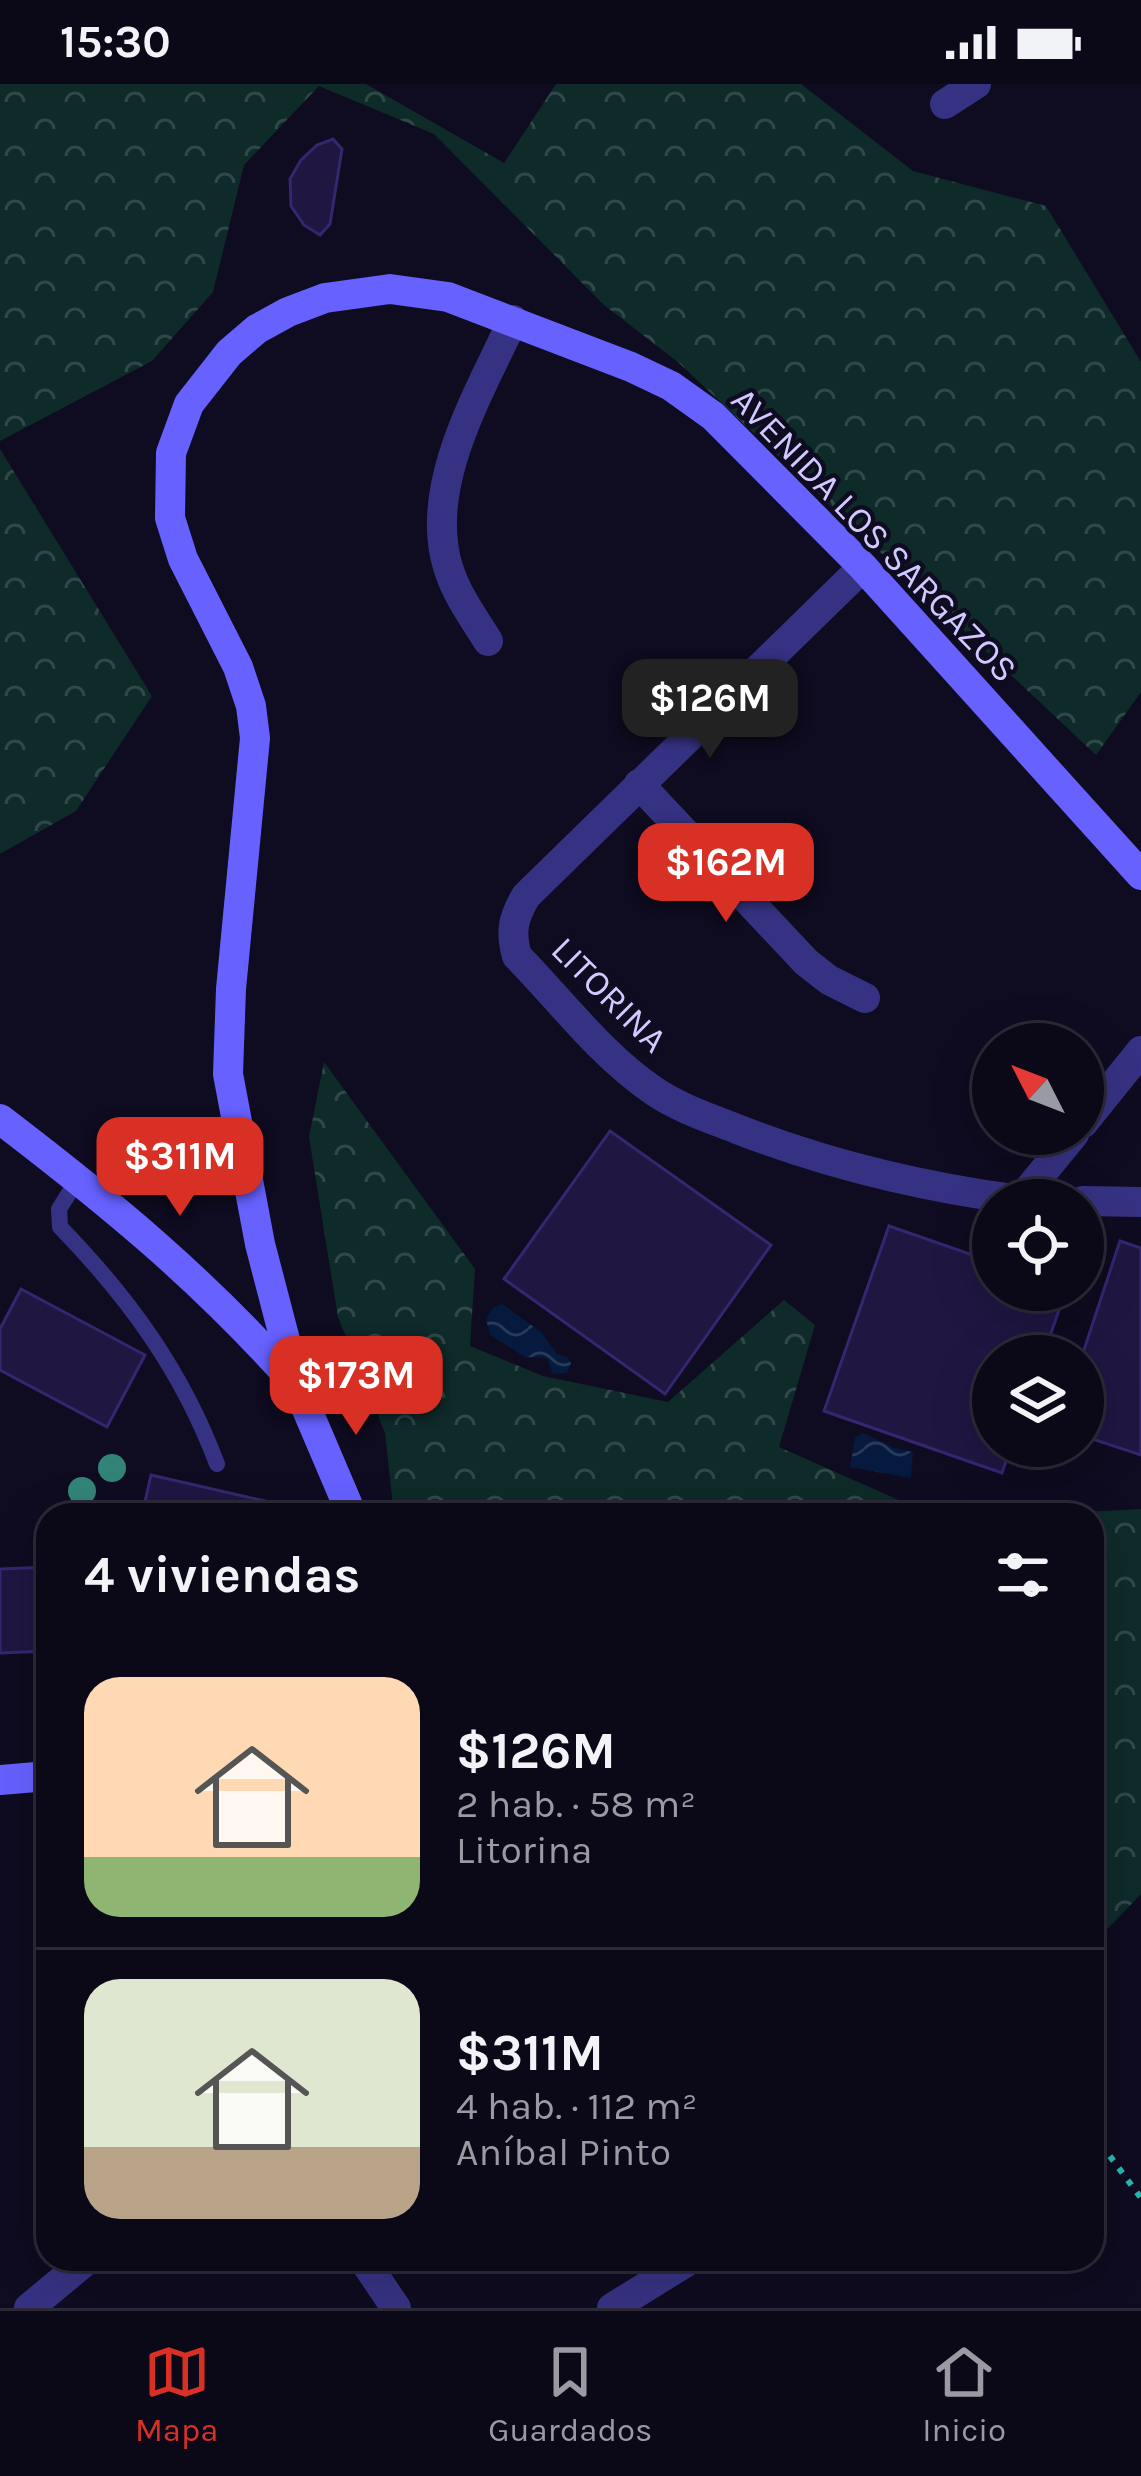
<!DOCTYPE html>
<html lang="es">
<meta charset="utf-8">
<style>
:root{--surface:#0b0818;--page:#191625;--text:#f1f3f6;--muted:#9a9aa2;--line:#2b2937;--accent:#d93025}
body{margin:0;font-family:Karla,sans-serif;background:var(--page);color:var(--text);height:100vh;display:flex;flex-direction:column;font-size:45px;white-space:nowrap}
*{box-sizing:border-box;margin:0}
p{font-size:39px;color:var(--muted)}
.icon{flex:none;width:66px;height:66px;fill:none;stroke:currentColor;stroke-width:2;stroke-linecap:round;stroke-linejoin:round}
.map{position:relative;flex:1;overflow:hidden}
.panel{position:absolute;left:36px;top:1419px;width:1068px;height:768px;display:flex;flex-direction:column;background:var(--surface);border-radius:36px;box-shadow:0 12px 48px #0002,0 0 0 3px var(--line)}
.panel>*{flex:none}
.needle{width:78px;rotate:312deg}
.tools{position:absolute;left:972px;top:939px;display:grid;gap:24px}
.tools a{display:grid;place-items:center;width:132px;height:132px;border-radius:50%;background:var(--surface);box-shadow:0 12px 48px #0002,0 0 0 3px var(--line);font-size:60px}
.price{position:absolute;translate:-50% -102px;padding:0 27px;border-radius:24px;background:var(--accent);color:#fff;font-size:39px;line-height:78px;filter:drop-shadow(0 3px 6px #0008)}
.price::after{content:'';position:absolute;left:50%;top:72px;width:36px;height:27px;margin-left:-18px;background:inherit;clip-path:polygon(0 0,100% 0,50% 100%)}
.price.active{background:#222;color:#fff}
ul{padding:0;list-style:none}
li{display:flex;align-items:center;gap:36px;height:300px;padding:0 48px}
li+li{border-top:3px solid var(--line)}
li span{display:grid;place-items:center;flex:none;width:336px;height:240px;border-radius:36px;color:#555}
li>.icon{margin-inline-start:auto}
span .icon{width:144px;height:144px;fill:#fffc;stroke-width:1}
li b{font-size:51px}
h2{display:flex;justify-content:space-between;align-items:center;height:144px;padding:0 48px;font-size:51px}
.status{display:flex;justify-content:space-between;align-items:center;height:84px;padding:0 60px;background:var(--surface);direction:ltr}
.status svg{height:33px;fill:currentColor}
.menu{display:flex;justify-content:space-around;align-items:center;height:168px;border-top:3px solid var(--line);background:var(--surface);font-size:33px;color:var(--muted)}
.menu a{display:grid;justify-items:center;gap:6px}
.menu .active{color:var(--accent)}
.map>svg:first-child{display:block}
.forest{fill:url(#forest-crowns)}
.water{fill:url(#water-waves)}
.building{fill:#1f1642;stroke:#352670;stroke-width:3}
.lines{fill:none;stroke-linecap:round;stroke-linejoin:round}
.path{stroke:#24b8b0;stroke-width:6;stroke-dasharray:6 9;stroke-linecap:butt}
.lane{stroke:#363283;stroke-width:16}
.street{stroke:#363283;stroke-width:30}
.secondary{stroke:#6661ff;stroke-width:30}
.tree{fill:#328479}
.labels{text-anchor:middle;stroke-width:9;stroke-linejoin:round;paint-order:stroke}
.street-label{font-size:36px;fill:#d0caff;stroke:#0f0b20}
</style>
<div class="status"><b>15:30</b><svg viewBox="0 0 49 12"><path d="M0 12V9h3v3zM5 12V6h3v6zM10 12V3h3v9zM15 12V0h3v12zM26 1h20v11H26zM47 4h2v5h-2z"/></svg></div>
<div class="map">
<svg width="1141" height="2224" viewBox="0 0 1141 2224">
<defs>
<pattern id="forest-crowns" width="20" height="18" patternUnits="userSpaceOnUse" patternTransform="scale(3)"><rect width="20" height="18" fill="#0e2a29"/><path d="M2 6a3 3 0 1 1 6 0M12 15a3 3 0 1 1 6 0" fill="none" stroke="#304849"/></pattern>
<pattern id="water-waves" width="16" height="10" patternUnits="userSpaceOnUse" patternTransform="scale(3)"><rect width="16" height="10" fill="#051a3e"/><path d="M0 5q4-4 8 0t8 0" fill="none" stroke="#283a5b"/></pattern>
</defs>
<rect width="100%" height="100%" fill="#0f0b20"/>
<!-- forest -->
<path class="forest" d="M 0,0 L 366,0 L 504,79 L 556,0 L 801,0 L 913,87 L 1046,122 L 1141,278 L 1141,608 L 1096,671 L 679,279 L 604,221 L 434,50 L 319,2 L 244,81 L 213,208 L 152,277 L 0,357 Z
M 0,365 L 152,612 L 76,727 L 0,770 Z
M 324,978 L 475,1185 L 470,1262 L 543,1292 L 668,1318 L 784,1216 L 815,1241 L 779,1363 L 901,1417 L 1045,1430 L 1141,1425 L 1141,1810 L 1092,1861 L 1092,1431 L 394,1431 L 385,1349 L 338,1233 L 309,1053 Z"/>
<!-- water -->
<path class="water" d="M 502,1220 L 541,1248 L 557,1270 L 567,1273 L 571,1279 L 567,1289 L 553,1290 L 547,1274 L 525,1273 L 490,1251 L 486,1235 L 493,1224 Z
M 863,1349 L 894,1364 L 913,1368 L 911,1394 L 850,1383 L 855,1353 Z"/>
<!-- building -->
<path class="building" d="M 333,55 L 342,65 L 330,140 L 320,151 L 304,141 L 291,122 L 290,95 L 301,76 L 317,61 Z
M 610,1047 L 771,1161 L 665,1310 L 504,1195 Z
M 889,1142 L 993,1178 L 993,1206 L 1066,1206 L 1043,1272 L 993,1272 L 993,1362 L 1011,1362 L 1002,1389 L 824,1327 Z
M 1120,1157 L 1141,1164 L 1141,1371 L 1083,1352 L 1082,1272 Z
M 21,1205 L 145,1271 L 107,1343 L 0,1286 L 0,1245 Z
M 151,1391 L 278,1420 L 276,1431 L 142,1431 Z
M 48,1483 L 48,1567 L 0,1569 L 0,1485 Z"/>
<g class="lines">
<!-- path -->
<path class="path" d="M 1092,2048 L 1141,2114"/>
<!-- lane -->
<path class="lane" d="M 78,1095 L 59,1125 L 60,1143 C 129,1214 182,1287 217,1380"/>
<!-- street -->
<path class="street" d="M 945,20 L 976,0
M 863,483 L 526,812 C 513,834 510,848 517,872 C 561,917 602,972 654,1007 C 679,1024 709,1034 737,1045 C 829,1081 922,1103 1020,1116
M 488,557 C 473,533 456,510 448,483 C 423,401 480,308 513,236
M 639,700 L 806,878 L 829,896 L 865,914
M 1083,1039 L 1141,967
M 1020,1116 L 1074,1050
M 1083,1117 L 1141,1118
M 363,2175 L 396,2224
M 29,2224 L 88,2175
M 612,2224 L 691,2175"/>
<!-- secondary -->
<path class="secondary" d="M 0,1035 C 110,1119 200,1193 293,1297
M 352,1431 L 297,1302 L 260,1160 L 228,990 L 231,905 L 255,654 L 251,622 L 238,583 L 183,475 L 170,434 L 171,369 L 189,320 L 229,269 L 257,245 L 288,228 L 325,214 L 390,205 L 448,213 L 631,283 L 671,302 L 713,332 L 863,483 L 1141,791
M 0,1696 L 48,1692"/>
</g>
<!-- trees -->
<g class="tree">
<circle cx="112" cy="1384" r="14"/>
<circle cx="82" cy="1407" r="14"/>
</g>
<g class="labels">
<!-- street labels -->
<g class="street-label">
<text transform="translate(875 450) rotate(46)" y="13">AVENIDA LOS SARGAZOS</text>
<text transform="translate(610 910) rotate(45)" y="13">LITORINA</text>
</g>
</g>
</svg>
<div class="tools">
<a><svg class="needle" viewBox="-14 -14 28 28"><path d="M0-13l5 13h-10z" fill="#e53935"/><path d="M0 13l5-13h-10z" fill="#9a9aa2"/></svg></a>
<a><svg class="icon" aria-label="locate" viewBox="0 0 24 24"><circle cx="12" cy="12" r="6"/><path d="M12 2v4M12 18v4M2 12h4M18 12h4"/></svg></a>
<a><svg class="icon" aria-label="layers" viewBox="0 0 24 24"><path d="M12 4l9 5-9 5-9-5zM3 14l9 5 9-5"/></svg></a>
</div>
<b class="price active" style="left:710px;top:677px">$126M</b>
<b class="price" style="left:726px;top:841px">$162M</b>
<b class="price" style="left:180px;top:1135px">$311M</b>
<b class="price" style="left:356px;top:1354px">$173M</b>
<section class="panel">
<h2>4 viviendas<svg class="icon" aria-label="filters" viewBox="0 0 24 24"><path d="M4 7h16M4 17h16"/><circle cx="9" cy="7" r="2"/><circle cx="15" cy="17" r="2"/></svg></h2>
<ul>
<li><span style="background:linear-gradient(#ffd9b3 75%,#8fb573 0)"><svg class="icon" aria-label="home" viewBox="0 0 24 24"><path d="M3 11l9-7 9 7M6 9v11h12V9"/></svg></span><div><b>$126M</b><p>2 hab. · 58 m²</p><p>Litorina</p></div></li>
<li><span style="background:linear-gradient(#dfe7d0 70%,#b9a48a 0)"><svg class="icon" aria-label="home" viewBox="0 0 24 24"><path d="M3 11l9-7 9 7M6 9v11h12V9"/></svg></span><div><b>$311M</b><p>4 hab. · 112 m²</p><p>Aníbal Pinto</p></div></li>
</ul>
</section>
</div>
<nav class="menu">
<a class="active"><svg class="icon" aria-label="map" viewBox="0 0 24 24"><path d="M3 6l6-2 6 2 6-2v14l-6 2-6-2-6 2zM9 4v14M15 6v14"/></svg>Mapa</a>
<a><svg class="icon" aria-label="saved" viewBox="0 0 24 24"><path d="M7 4h10v16l-5-4-5 4z"/></svg>Guardados</a>
<a><svg class="icon" aria-label="home" viewBox="0 0 24 24"><path d="M3 11l9-7 9 7M6 9v11h12V9"/></svg>Inicio</a>
</nav>
